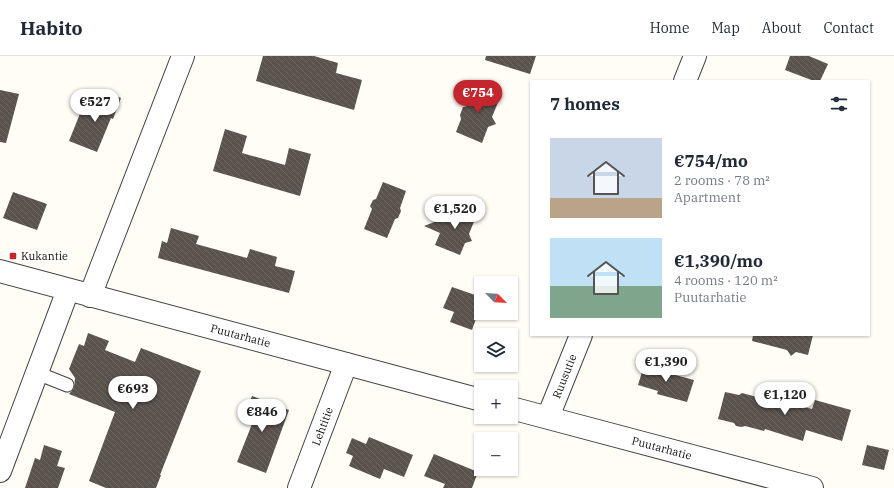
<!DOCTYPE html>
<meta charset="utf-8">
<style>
:root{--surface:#fff;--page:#f6f6f7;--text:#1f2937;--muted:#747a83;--line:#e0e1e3;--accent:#c4262e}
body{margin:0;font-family:"IBM Plex Serif",serif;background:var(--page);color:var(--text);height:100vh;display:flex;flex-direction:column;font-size:15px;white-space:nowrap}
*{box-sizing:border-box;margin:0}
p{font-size:13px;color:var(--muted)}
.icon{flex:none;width:22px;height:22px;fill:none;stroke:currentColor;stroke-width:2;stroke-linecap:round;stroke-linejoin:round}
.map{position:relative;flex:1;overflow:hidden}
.sheet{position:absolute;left:530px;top:24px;width:340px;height:256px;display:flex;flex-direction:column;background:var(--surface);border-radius:0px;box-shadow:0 1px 3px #0004}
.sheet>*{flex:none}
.needle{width:26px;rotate:114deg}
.tools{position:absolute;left:474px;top:220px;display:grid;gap:8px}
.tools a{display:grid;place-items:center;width:44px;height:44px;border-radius:0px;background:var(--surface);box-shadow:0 1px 3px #0004;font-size:20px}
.price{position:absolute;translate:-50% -34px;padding:0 9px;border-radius:14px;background:#fff;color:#222;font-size:13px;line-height:26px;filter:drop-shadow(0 1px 2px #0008)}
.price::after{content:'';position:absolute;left:50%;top:24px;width:12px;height:9px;margin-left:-6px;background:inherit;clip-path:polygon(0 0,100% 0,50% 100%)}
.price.on{background:var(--accent);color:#fff}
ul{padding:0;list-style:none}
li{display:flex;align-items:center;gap:12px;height:100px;padding:0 20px}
li span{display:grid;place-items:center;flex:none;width:112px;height:80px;border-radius:0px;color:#555}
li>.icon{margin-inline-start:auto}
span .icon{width:48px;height:48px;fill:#fffc;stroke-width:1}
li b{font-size:17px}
h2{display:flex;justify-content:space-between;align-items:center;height:48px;padding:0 20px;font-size:17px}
header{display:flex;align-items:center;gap:24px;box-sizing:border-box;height:56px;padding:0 20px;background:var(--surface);border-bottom:1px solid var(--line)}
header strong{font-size:19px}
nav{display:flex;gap:22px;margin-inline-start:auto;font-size:14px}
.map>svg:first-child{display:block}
.building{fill:url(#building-back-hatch)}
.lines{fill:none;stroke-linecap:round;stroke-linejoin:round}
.lane-casing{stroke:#444;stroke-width:15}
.street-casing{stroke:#444;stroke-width:24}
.lane{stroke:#fff;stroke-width:13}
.street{stroke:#fff;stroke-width:22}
.poi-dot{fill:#c4262e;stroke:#fff;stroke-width:1.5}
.labels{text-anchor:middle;stroke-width:4;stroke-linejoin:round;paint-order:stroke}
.poi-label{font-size:11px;fill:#111;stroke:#fff;text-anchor:start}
.street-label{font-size:11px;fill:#111;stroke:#fff}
</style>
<header>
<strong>Habito</strong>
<nav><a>Home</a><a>Map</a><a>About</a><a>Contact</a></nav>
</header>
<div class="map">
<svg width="894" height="432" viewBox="0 0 894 432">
<defs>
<pattern id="building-back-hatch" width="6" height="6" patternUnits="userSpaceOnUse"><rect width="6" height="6" fill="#5a524d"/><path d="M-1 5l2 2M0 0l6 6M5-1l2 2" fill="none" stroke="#6d6662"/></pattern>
</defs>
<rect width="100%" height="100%" fill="#fffdf5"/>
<!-- building -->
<path class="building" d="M 263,0 L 314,0 L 338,7 L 336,17 L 362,24 L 354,54 L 256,25 Z
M 486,0 L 536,0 L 530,18 L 485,4 Z
M 790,0 L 809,0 L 828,8 L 820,25 L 814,25 L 785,14 Z
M 475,29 L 501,39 L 492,61 L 496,68 L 488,71 L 482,87 L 456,76 L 461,63 L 460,59 L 463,51 L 467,50 Z
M 0,34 L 19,38 L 6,87 L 0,86 Z
M 105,36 L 121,42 L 113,63 L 111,62 L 97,96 L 69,85 L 83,50 L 98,55 Z
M 225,73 L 247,80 L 242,97 L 285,109 L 289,92 L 311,98 L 300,140 L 213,115 Z
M 383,126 L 406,135 L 400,152 L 401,155 L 398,162 L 395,163 L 387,182 L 364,173 L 372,153 L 370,150 L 373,144 L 376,143 Z
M 13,136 L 47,148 L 37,174 L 3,162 Z
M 481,148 L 469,178 L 472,185 L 465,187 L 460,199 L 435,189 L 440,177 L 424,170 Z
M 171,172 L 199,180 L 196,188 L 247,202 L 250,193 L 277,201 L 275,210 L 295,215 L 289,237 L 158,202 L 162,185 L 167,187 Z
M 452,231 L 481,241 L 481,249 L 472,274 L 450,266 L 454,256 L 443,252 Z
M 88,277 L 109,285 L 105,294 L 135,306 L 141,292 L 201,315 L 160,419 L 161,419 L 156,432 L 106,432 L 89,425 L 115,356 L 69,338 L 74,332 L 75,322 L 69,313 L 79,288 L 84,290 Z
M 753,279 L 813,279 L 808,299 L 796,296 L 791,300 L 787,294 L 752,285 Z
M 645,306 L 665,312 L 664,316 L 694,324 L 687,346 L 657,338 L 658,335 L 638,329 Z
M 725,336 L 739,339 L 742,337 L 771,345 L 772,342 L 812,353 L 815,344 L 851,354 L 842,385 L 806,374 L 803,385 L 765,373 L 764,375 L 745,370 L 742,371 L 736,370 L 734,367 L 718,363 Z
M 252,340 L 289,354 L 266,417 L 237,406 L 252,368 L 243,365 Z
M 369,381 L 413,399 L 404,421 L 384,413 L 380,423 L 349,410 L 353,400 L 346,397 L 352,382 L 366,388 Z
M 44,389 L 62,395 L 57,410 L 65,412 L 58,432 L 25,432 L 35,402 L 40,404 Z
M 867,389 L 889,394 L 884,414 L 862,409 Z
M 434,398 L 478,416 L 472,432 L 443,432 L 445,428 L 424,420 Z"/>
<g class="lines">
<defs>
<path id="lane" d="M 37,317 L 67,329"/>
<g id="street">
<path d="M 685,25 L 695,0"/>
<path id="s1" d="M 0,215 L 481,344"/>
<path d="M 90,240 L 183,0"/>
<path id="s2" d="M 511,352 L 812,432"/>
<path id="s3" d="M 548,361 L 581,279"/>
<path d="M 0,415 L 68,234"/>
<path id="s4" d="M 299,432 L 346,308"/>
</g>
</defs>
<!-- lane casing -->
<use href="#lane" class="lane-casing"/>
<!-- street casing -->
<use href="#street" class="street-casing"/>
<!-- lane -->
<use href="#lane" class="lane"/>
<!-- street -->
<use href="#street" class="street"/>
</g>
<!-- markers -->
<rect class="poi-dot" x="9" y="196" width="8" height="8" rx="2"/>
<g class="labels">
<!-- poi labels -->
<g class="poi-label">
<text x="21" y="204">Kukantie</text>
</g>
<!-- street labels -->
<g class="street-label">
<text dy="4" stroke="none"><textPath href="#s1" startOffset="249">Puutarhatie</textPath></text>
<text dy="4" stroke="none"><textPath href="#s3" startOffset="44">Ruusutie</textPath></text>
<text dy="4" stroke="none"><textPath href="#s4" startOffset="66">Lehtitie</textPath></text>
<text dy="4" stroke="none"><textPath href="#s2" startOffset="156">Puutarhatie</textPath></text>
</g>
</g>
</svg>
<div class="tools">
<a><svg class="needle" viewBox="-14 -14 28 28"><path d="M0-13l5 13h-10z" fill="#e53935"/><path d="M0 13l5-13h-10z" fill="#747a83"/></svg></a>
<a><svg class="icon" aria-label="layers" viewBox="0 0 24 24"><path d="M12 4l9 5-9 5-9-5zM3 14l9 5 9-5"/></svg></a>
<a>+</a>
<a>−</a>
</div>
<b class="price on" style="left:478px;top:58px">€754</b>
<b class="price" style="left:95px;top:67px">€527</b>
<b class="price" style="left:455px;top:174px">€1,520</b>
<b class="price" style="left:666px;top:327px">€1,390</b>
<b class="price" style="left:133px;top:354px">€693</b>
<b class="price" style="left:785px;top:360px">€1,120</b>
<b class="price" style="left:262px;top:377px">€846</b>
<section class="sheet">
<h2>7 homes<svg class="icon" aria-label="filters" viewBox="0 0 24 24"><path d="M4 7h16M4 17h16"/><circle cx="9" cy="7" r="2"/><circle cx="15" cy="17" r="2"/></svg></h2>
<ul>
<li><span style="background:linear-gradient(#c9d6e8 75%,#b9a48a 0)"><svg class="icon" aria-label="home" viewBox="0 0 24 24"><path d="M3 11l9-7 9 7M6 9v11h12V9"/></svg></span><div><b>€754/mo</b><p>2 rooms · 78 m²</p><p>Apartment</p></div></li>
<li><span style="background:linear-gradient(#bfe0f5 60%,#7fa58c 0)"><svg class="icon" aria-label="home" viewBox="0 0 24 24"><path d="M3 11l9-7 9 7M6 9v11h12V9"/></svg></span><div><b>€1,390/mo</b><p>4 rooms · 120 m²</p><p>Puutarhatie</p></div></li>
</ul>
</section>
</div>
